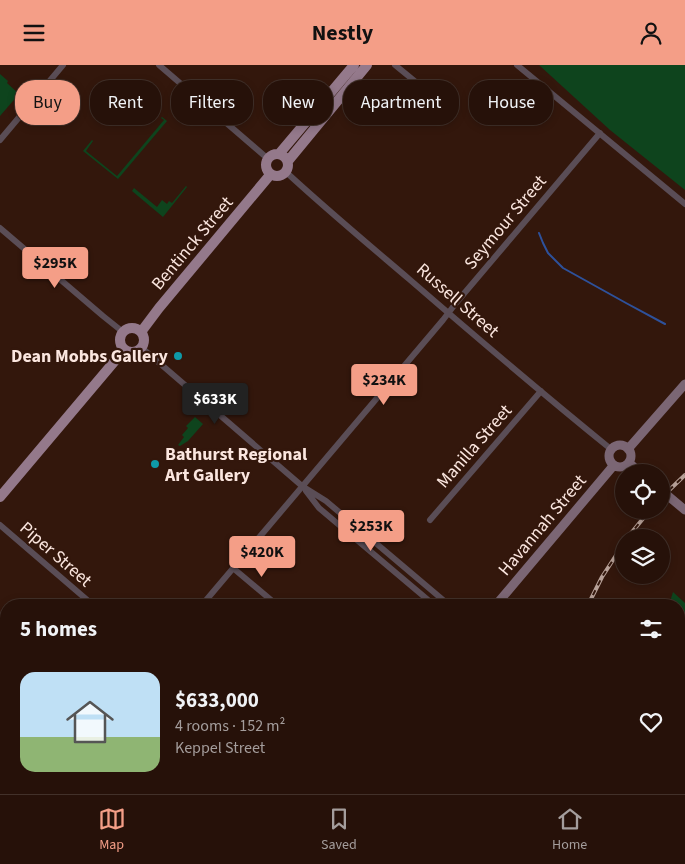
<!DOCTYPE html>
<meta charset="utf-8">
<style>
:root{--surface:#261109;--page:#321f17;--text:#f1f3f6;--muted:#a49d9c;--line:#42312a;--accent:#f49e87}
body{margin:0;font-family:"Source Sans 3",sans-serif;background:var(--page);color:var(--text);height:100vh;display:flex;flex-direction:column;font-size:19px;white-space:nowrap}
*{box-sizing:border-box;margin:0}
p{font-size:16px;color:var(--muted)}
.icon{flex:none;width:28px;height:28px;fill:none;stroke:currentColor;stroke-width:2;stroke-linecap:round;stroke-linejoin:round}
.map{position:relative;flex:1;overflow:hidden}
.sheet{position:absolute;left:0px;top:534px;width:685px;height:196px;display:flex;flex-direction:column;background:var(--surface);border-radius:20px 20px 0 0;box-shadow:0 2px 8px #0003,0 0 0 1px var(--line)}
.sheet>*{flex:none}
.hud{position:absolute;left:15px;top:15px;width:655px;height:45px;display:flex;gap:10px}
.controls{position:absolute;left:615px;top:399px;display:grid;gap:10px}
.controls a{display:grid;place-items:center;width:55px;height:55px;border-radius:50%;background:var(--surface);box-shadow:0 2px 8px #0003,0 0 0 1px var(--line);font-size:25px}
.price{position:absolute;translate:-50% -42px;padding:0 11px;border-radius:5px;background:var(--accent);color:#111;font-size:16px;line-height:32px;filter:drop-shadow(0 1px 2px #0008)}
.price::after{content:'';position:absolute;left:50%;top:30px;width:15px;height:11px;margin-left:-8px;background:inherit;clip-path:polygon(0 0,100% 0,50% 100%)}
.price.current{background:#222;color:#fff}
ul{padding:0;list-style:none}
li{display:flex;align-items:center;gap:15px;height:125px;padding:0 20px}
li span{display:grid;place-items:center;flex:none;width:140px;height:100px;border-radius:15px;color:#555}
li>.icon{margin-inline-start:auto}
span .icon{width:60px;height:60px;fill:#fffc;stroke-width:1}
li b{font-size:21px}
h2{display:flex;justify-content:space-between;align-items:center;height:60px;padding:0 20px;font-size:21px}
.pill{padding:0 18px;border-radius:20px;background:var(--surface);box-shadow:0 2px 8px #0003,0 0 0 1px var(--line);font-size:18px;line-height:45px}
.pill.current{background:var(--accent);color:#111}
header{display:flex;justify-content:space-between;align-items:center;height:65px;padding:0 20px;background:var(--accent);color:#111;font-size:22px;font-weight:700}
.tabs{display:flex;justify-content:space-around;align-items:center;height:70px;border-top:1px solid var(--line);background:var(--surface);font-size:14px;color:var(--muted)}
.tabs a{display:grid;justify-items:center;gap:2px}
.tabs .current{color:var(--accent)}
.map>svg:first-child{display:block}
.green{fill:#0e441d}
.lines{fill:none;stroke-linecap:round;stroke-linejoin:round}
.stream{stroke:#2e519b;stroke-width:2}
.street{stroke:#5a4d56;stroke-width:6}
.secondary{stroke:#7b6674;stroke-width:9}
.primary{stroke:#94798b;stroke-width:10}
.rail-casing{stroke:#b7a097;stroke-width:4}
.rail{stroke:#33170c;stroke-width:2;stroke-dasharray:5.5;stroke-linecap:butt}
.culture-dot{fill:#0f9aa8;stroke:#33170c;stroke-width:2}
.labels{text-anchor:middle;stroke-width:4.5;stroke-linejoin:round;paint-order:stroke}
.street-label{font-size:18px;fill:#fbe6df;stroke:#33170c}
.poi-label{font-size:18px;font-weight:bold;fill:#fbe6df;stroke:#33170c;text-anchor:end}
</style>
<header><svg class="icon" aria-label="menu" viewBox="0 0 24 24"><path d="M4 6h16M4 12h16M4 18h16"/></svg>Nestly<svg class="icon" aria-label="person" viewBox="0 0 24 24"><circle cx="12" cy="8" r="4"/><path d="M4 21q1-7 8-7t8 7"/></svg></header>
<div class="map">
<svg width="685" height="729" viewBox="0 0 685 729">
<rect width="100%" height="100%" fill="#33170c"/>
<!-- green -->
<path class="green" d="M 539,0 L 685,0 L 685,125 L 610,65 Z
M 0,9 L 8,16 L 7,18 L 19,29 L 0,51 Z
M 162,52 L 167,56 L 118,114 L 83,86 L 92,75 L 93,76 L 86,86 L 117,111 L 164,55 L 161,53 Z
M 186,121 L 187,122 L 163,152 L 132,126 L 134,123 L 157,142 L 162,135 L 167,139 L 169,136 L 172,138 Z
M 195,352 L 203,359 L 188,376 L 180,381 L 178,380 L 184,372 L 182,370 L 188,363 L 186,361 Z
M 673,527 L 685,538 L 685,675 L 679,673 L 679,540 L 669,540 Z"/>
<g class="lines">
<!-- stream -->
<path class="stream" d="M 539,168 L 543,178 L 548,188 L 563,203 L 626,238 L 665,259
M 679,686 L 685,688"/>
<!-- street -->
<path class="street" d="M 159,0 L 267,93
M 395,0 L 428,27
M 517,0 L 685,139
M 0,75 L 63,0
M 286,107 C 326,144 368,179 409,214 C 476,272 543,329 612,385
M 0,163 L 103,251 L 123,267
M 142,283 L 302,421 L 326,436 L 449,540
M 306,426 L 319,443 L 434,540
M 430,455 L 541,326
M 0,460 L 93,540
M 233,503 L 277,540
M 202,540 L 443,255 L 456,238 L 600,68
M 307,724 L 313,729
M 43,729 L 47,724"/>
<!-- secondary -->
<path class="secondary" d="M609 391a11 11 0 1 1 22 0a11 11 0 1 1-22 0Z
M 628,384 L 685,319
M 629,398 L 641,408
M 661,425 L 685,445
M 496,540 L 614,400
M 336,729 L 340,724"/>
<!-- primary -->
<path class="primary" d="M266 100a11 11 0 1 1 22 0a11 11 0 1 1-22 0Z
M 279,89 L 354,0
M 288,96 L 367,0
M120 275a12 12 0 1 1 24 0a12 12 0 1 1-24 0Z
M 141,267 L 159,243 L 270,110
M 0,432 L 124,285"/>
<defs>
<path id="rail" d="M 661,433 L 685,410
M 628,472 L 650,445
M 588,540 L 602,512 L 624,478
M 527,729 L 529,724"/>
</defs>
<!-- rail casing -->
<use href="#rail" class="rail-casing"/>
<!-- rail -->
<use href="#rail" class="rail"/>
</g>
<!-- markers -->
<g class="culture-dot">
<circle cx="178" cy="291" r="5"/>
<circle cx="155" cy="399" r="5"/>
</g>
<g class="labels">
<!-- street labels -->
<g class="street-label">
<text transform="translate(505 157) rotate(-50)" y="6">Seymour Street</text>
<text transform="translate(192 178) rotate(-50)" y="6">Bentinck Street</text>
<text transform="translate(458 235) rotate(41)" y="6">Russell Street</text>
<text transform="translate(474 381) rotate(-49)" y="6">Manilla Street</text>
<text transform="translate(542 460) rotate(-50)" y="6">Havannah Street</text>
<text transform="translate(56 489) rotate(41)" y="6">Piper Street</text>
</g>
<!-- poi labels -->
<g class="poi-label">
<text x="168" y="297">Dean Mobbs Gallery</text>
<text x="165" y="395" text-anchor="start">Bathurst Regional<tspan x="165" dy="21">Art Gallery</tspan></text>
</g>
</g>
</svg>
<div class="controls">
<a><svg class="icon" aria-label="locate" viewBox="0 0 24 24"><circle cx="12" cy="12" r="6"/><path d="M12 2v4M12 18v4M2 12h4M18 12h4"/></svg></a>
<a><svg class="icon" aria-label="layers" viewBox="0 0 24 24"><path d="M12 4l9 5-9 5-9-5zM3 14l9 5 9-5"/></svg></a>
</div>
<b class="price" style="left:55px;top:224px">$295K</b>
<b class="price" style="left:384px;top:341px">$234K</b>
<b class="price current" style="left:215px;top:360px">$633K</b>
<b class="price" style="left:371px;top:487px">$253K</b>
<b class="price" style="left:262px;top:513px">$420K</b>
<div class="hud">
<a class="pill current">Buy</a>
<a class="pill">Rent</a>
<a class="pill">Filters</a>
<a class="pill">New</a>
<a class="pill">Apartment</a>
<a class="pill">House</a>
</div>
<section class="sheet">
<h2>5 homes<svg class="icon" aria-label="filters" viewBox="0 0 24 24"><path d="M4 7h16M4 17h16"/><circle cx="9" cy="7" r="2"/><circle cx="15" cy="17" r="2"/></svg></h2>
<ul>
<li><span style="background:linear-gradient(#bfe0f5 65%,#8fb573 0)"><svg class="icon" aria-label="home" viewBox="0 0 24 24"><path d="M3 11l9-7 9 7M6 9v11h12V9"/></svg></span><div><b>$633,000</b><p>4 rooms · 152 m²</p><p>Keppel Street</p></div><svg class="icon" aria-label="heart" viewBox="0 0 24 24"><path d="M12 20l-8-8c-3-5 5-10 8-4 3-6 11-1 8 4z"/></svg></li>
</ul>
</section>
</div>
<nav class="tabs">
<a class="current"><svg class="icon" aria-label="map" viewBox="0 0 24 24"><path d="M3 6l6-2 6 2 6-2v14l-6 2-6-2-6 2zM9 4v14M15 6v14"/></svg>Map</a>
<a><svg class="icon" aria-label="saved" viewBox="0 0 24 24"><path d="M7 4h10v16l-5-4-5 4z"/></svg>Saved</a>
<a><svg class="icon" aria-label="home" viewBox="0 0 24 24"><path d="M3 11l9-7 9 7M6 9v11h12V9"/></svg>Home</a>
</nav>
